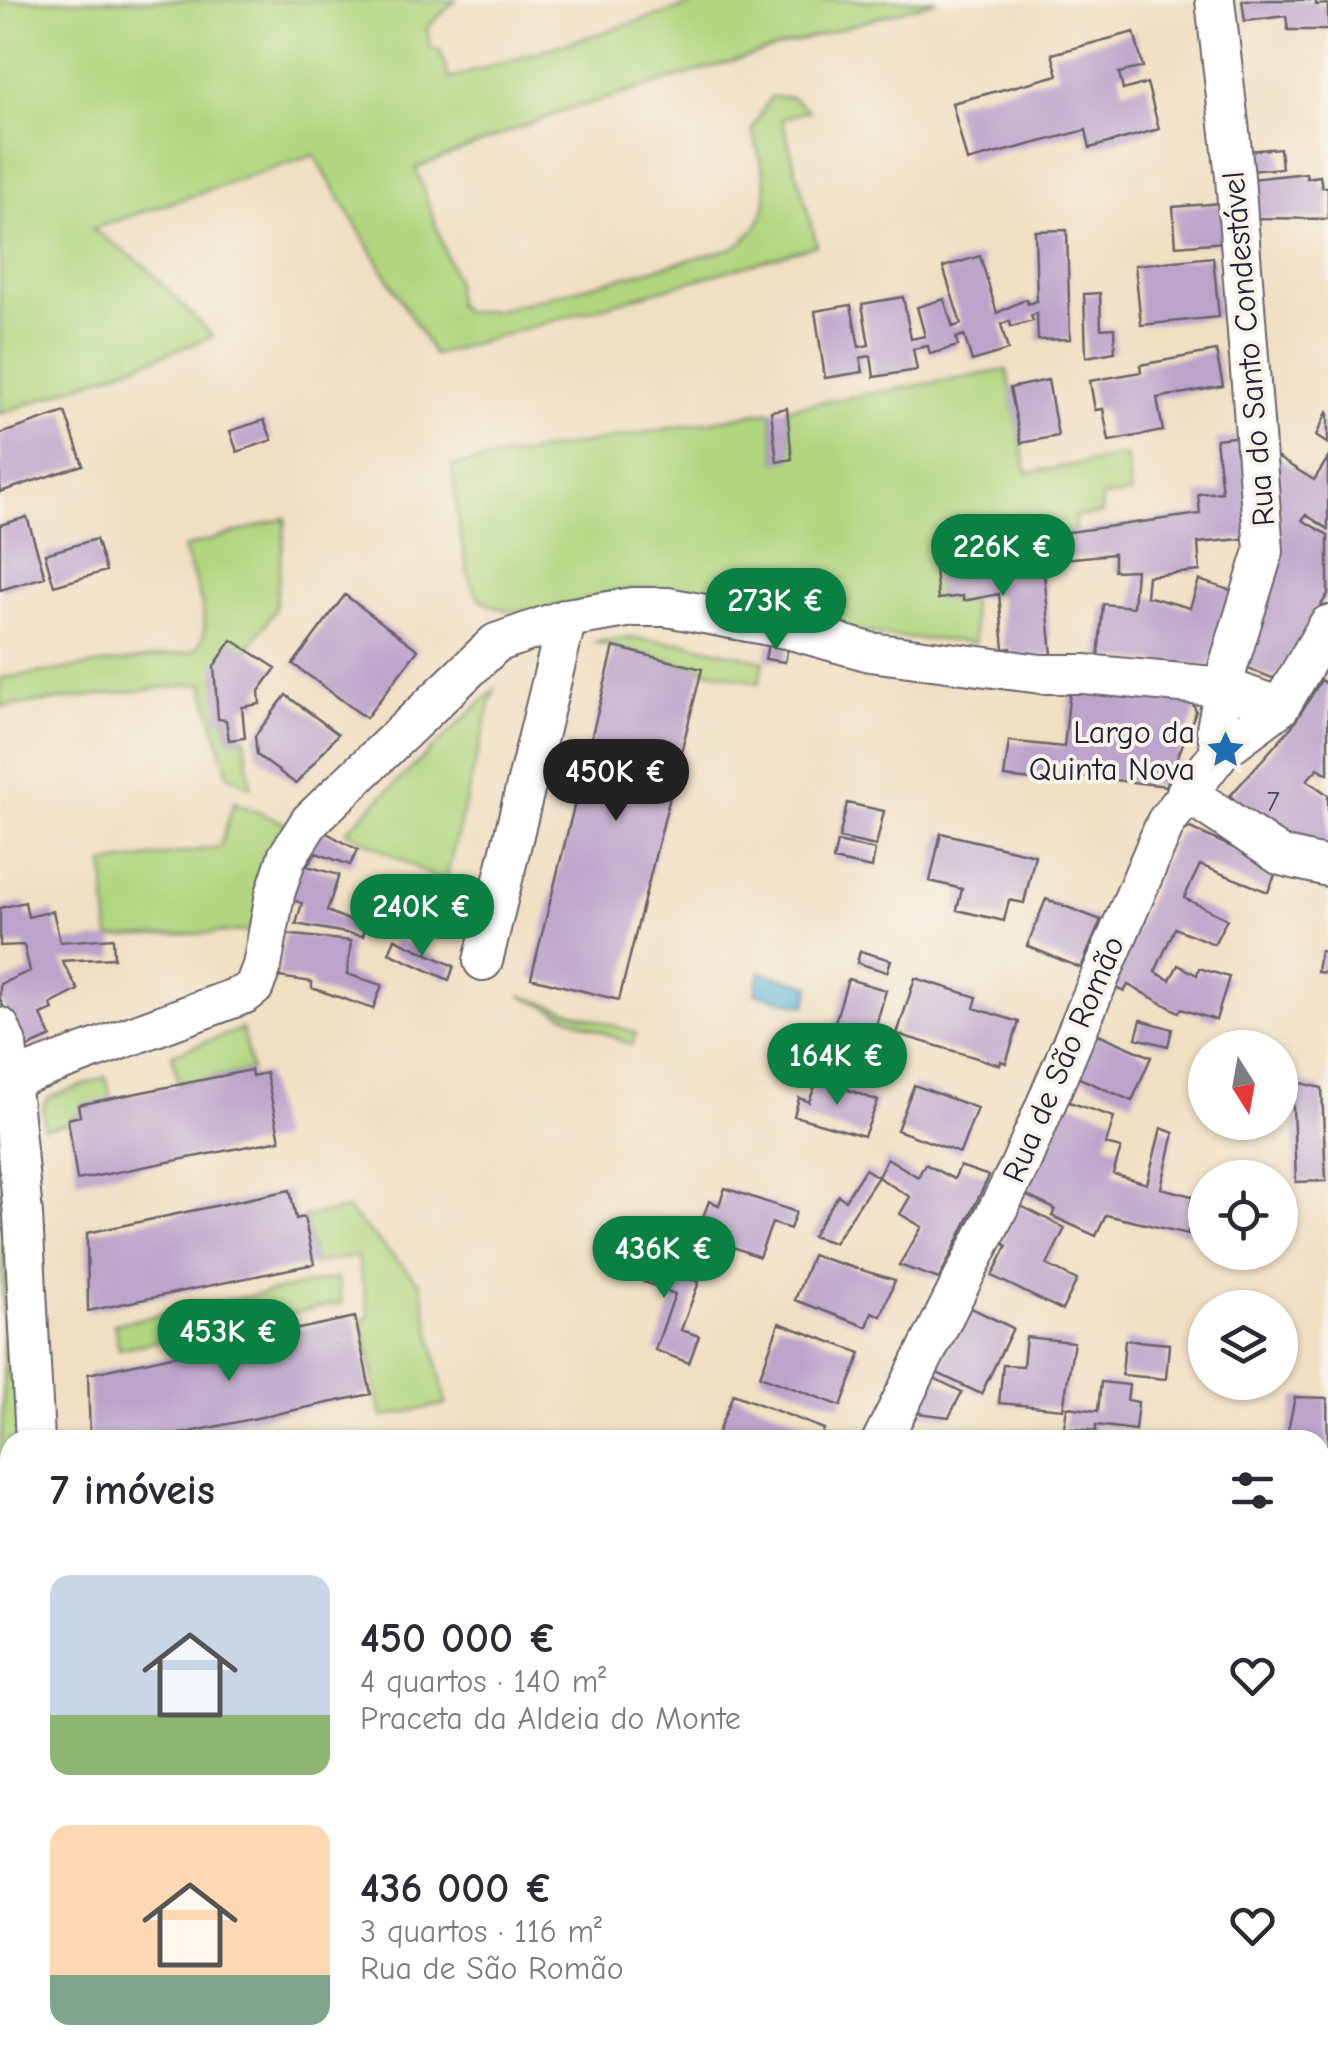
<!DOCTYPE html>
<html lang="pt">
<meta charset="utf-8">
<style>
:root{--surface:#fff;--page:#f2f2f3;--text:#2b2b33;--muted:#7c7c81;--accent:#0b8043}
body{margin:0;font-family:"Comic Neue",sans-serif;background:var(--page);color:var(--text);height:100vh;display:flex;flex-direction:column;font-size:38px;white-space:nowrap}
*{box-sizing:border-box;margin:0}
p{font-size:32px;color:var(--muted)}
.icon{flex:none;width:55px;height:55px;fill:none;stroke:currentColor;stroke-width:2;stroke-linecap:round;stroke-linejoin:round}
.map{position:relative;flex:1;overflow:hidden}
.sheet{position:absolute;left:0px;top:1430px;width:1330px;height:640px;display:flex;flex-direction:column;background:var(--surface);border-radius:30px 30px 0 0;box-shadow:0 2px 8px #0004}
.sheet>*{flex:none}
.needle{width:65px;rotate:169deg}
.controls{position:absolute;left:1188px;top:1030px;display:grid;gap:20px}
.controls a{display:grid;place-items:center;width:110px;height:110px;border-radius:50%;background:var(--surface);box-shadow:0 2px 8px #0004;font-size:50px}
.price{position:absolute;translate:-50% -85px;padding:0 22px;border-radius:35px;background:var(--accent);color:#fff;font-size:32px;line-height:65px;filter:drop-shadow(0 2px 5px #0008)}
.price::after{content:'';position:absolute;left:50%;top:60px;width:30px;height:22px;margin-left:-15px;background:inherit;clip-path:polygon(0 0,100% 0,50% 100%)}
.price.on{background:#222;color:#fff}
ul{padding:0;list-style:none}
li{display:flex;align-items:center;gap:30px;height:250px;padding:0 50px}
li span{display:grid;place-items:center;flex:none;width:280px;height:200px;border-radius:20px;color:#555}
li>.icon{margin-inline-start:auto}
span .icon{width:120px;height:120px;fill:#fffc;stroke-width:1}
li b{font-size:42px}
h2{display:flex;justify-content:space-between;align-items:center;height:120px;padding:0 50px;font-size:42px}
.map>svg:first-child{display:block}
.green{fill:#b1d67f;stroke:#6a7c5d;stroke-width:2.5}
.water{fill:#59b3d7;stroke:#3e6a89;stroke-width:2.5}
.building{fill:#bca3cb}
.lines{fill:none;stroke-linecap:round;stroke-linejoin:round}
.minor-casing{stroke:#6a646a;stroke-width:42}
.minor{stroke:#fff;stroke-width:38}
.labels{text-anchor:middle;stroke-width:8;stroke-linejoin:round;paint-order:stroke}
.number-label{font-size:28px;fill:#48425f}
.street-label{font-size:32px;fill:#22223b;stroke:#f7f3e8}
.poi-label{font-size:32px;fill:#22223b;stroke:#f7f3e8;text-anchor:end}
</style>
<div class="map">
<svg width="1328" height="2070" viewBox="0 0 1328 2070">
<rect width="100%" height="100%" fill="#f7f3e8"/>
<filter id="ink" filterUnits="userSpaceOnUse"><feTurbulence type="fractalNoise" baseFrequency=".01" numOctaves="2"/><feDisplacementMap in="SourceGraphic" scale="20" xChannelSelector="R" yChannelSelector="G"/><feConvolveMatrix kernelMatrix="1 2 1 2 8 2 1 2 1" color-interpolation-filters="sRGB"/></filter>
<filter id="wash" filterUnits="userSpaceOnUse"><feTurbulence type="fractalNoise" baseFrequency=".0048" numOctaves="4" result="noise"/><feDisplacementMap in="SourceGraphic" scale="40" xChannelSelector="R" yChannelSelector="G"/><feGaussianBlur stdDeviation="2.25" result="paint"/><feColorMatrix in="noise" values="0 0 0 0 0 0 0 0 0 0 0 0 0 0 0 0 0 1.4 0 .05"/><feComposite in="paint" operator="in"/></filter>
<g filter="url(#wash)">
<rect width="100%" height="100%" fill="#f1dfc2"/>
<!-- green -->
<path class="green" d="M 0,0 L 456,0 L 427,28 L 431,49 L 440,50 L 449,79 L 708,0 L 937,0 L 555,114 L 416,168 L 455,280 L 456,304 L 464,312 L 498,310 L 733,248 C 783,215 765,179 752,130 L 770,97 L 791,97 L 809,110 L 782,119 L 817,245 L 434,355 L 314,155 L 92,229 L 144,265 L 213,337 L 0,414 Z
M 1007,370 L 1027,473 L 1126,456 L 1131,494 L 1101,497 L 1102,514 L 1074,517 L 1075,531 L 1062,533 L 1064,559 L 981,568 L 979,553 L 935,558 L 938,598 L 971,600 L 975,643 C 940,638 903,641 869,633 C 788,615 723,586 637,589 C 591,591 524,632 481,599 C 462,584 456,493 452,466 L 771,411 L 777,461 L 791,459 L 787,408 Z
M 286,518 L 275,610 L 247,650 L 226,720 L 229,739 L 245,738 L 251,787 L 228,775 L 203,683 L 0,707 L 0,678 L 192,652 C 221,632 191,575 183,548 Z
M 624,638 L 686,643 L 764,661 L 759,683 L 593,642 Z
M 494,690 L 445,883 L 346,831 Z
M 234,802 L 287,824 L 251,931 L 109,938 L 104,864 L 220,847 Z
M 520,995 L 636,1033 L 632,1045 Z
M 242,1029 L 251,1070 L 179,1084 L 172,1054 Z
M 106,1077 L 111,1099 L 69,1119 L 69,1123 L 44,1128 L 43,1108 L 48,1098 Z
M 1,1183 L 21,1440 L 10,1440 L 10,1464 L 0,1463 L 4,1376 Z
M 346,1209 L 421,1284 L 446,1404 L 382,1417 L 362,1320 L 370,1317 L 357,1256 L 314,1264 L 304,1217 Z
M 337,1278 L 342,1303 L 119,1349 L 114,1324 Z
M 827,2060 L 960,2060 L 961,2070 L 840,2070 Z"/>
<!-- water -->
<path class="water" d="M 760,972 L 811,986 L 806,1006 L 755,993 Z"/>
<g id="blocks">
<!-- building -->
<path class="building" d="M 1242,0 L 1316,0 L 1316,5 L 1328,4 L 1328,30 L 1288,30 L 1286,16 L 1245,21 Z
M 1134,32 L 1143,67 L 1119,73 L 1123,90 L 1147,83 L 1159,129 L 1090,148 L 1086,130 L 967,161 L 952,103 L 1058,75 L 1052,54 Z
M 1280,148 L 1282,168 L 1250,171 L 1248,151 Z
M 1306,173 L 1307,178 L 1320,176 L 1322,187 L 1328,187 L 1328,219 L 1256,218 L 1251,179 Z
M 1221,203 L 1225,242 L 1176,246 L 1173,207 Z
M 1067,230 L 1070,339 L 1038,340 L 1037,313 L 1031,316 L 1033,321 L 1011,327 L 1010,321 L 1001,324 L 1008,350 L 972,361 L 964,335 L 956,338 L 958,346 L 930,354 L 928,346 L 913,349 L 917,370 L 874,377 L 871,356 L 860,358 L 863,372 L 825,378 L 815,311 L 851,305 L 859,347 L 869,345 L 862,304 L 903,297 L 911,339 L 925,336 L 917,307 L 944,299 L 953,327 L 961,324 L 943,267 L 980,256 L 997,313 L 1026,299 L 1028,304 L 1037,301 L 1035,231 Z
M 1213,257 L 1219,317 L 1141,325 L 1135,265 Z
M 1100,293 L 1101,329 L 1114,328 L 1115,352 L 1086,357 L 1084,294 Z
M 1216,351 L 1223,386 L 1157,398 L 1163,431 L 1109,441 L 1103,409 L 1095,410 L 1090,381 L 1141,372 L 1140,365 Z
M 1048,380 L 1058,436 L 1021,443 L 1010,388 Z
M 787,408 L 792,459 L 777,462 L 771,411 Z
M 1328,410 L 1328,444 L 1316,436 Z
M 65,412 L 83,465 L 0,492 L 0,434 Z
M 264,420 L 272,440 L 237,452 L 230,431 Z
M 1242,436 L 1251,538 L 1198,543 L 1200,571 L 1148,576 L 1146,596 L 1190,608 L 1199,580 L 1233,591 L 1210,666 L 1098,658 L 1103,604 L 1133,607 L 1136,570 L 1114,571 L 1114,554 L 1064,559 L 1062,533 L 1200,514 L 1198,494 L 1222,492 L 1216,439 Z
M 1275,456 L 1314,480 L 1328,458 L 1328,529 L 1306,515 L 1302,520 L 1328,535 L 1328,594 L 1275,679 L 1246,668 L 1277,565 L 1279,505 Z
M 27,517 L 45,577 L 0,590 L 0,525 Z
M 96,539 L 106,571 L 54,586 L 45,554 Z
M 980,553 L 981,568 L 1043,562 L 1052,655 L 1012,659 L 1011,648 L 1004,649 L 999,594 L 963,601 L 963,596 L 938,599 L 934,558 Z
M 345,595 L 418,650 L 366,718 L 293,664 Z
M 232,640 L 276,668 L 259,691 L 260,704 L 242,707 L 245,738 L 229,740 L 226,720 L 218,719 L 214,666 Z
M 768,644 L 788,648 L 785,662 L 765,659 Z
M 614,647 L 702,669 L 619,1000 L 531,978 Z
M 1321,680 L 1328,685 L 1328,774 L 1318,768 L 1307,780 L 1328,795 L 1328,856 L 1285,845 L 1230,796 L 1293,725 Z
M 1070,690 L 1192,702 L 1196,711 L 1166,786 L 1061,774 L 1060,783 L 1004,777 L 1009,741 L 1064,747 Z
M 286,695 L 338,734 L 296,784 L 257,755 L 255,736 Z
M 847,803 L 884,811 L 876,846 L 839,838 Z
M 1190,828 L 1278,868 L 1268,892 L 1200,865 L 1184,898 L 1227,919 L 1214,944 L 1175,928 L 1155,972 L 1170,980 L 1178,965 L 1197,975 L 1199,968 L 1229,977 L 1216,1020 L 1181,1009 L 1179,1012 L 1128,985 L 1124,992 L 1111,986 L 1176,835 Z
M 321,830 L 358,850 L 350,865 L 316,853 L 307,866 L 339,875 L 327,911 L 365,927 L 363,936 L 296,924 L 302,903 L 288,899 L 299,863 Z
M 941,833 L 1035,855 L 1024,903 L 1009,900 L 1004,921 L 957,910 L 962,889 L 930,881 Z
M 837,842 L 875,850 L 872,868 L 833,860 Z
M 1046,899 L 1101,920 L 1081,968 L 1027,946 Z
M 25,902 L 28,917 L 53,911 L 60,942 L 113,938 L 114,958 L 62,961 L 78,990 L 51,1004 L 53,1010 L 41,1015 L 51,1037 L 22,1050 L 0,999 L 0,984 L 30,971 L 24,945 L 0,946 L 0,908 Z
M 284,934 L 351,941 L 347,974 L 382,985 L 373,1009 L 312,988 L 312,982 L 279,977 Z
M 395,939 L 454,966 L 449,980 L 389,953 Z
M 860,951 L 891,960 L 887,972 L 857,963 Z
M 1320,951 L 1328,952 L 1328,973 L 1317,972 Z
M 915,978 L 977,997 L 974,1008 L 1019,1022 L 1006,1063 L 1001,1061 L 1000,1065 L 897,1034 Z
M 848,979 L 886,990 L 870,1047 L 831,1035 Z
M 1141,1020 L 1172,1029 L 1168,1046 L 1136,1038 Z
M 1096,1033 L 1151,1057 L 1132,1101 L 1077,1077 Z
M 251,1070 L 252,1076 L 266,1073 L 280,1140 L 77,1180 L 68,1119 L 80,1116 L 78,1105 Z
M 818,1078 L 878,1101 L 864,1136 L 794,1116 L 799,1098 L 809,1102 Z
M 1292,1081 L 1322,1088 L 1326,1181 L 1296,1182 Z
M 914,1085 L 977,1108 L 960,1153 L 897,1130 Z
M 1066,1101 L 1114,1117 L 1106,1144 L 1121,1148 L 1113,1174 L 1147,1184 L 1161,1128 L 1174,1133 L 1161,1188 L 1192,1196 L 1188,1234 L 1106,1215 L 1096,1236 L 1052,1216 L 1055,1209 L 1023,1194 Z
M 887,1158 L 918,1177 L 925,1164 L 954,1179 L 960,1166 L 989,1176 L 939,1279 L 899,1265 L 922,1227 L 900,1214 L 910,1197 L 878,1177 Z
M 865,1169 L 878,1177 L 834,1243 L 812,1236 L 838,1195 L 845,1200 Z
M 725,1188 L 796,1212 L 790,1229 L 772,1223 L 759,1257 L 697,1233 L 709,1201 L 719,1205 Z
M 290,1190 L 296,1219 L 304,1217 L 314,1264 L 88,1311 L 87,1233 Z
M 1019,1205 L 1065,1228 L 1047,1265 L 1077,1280 L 1062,1310 L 992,1276 L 1007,1246 L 1001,1242 Z
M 614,1248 L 699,1282 L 681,1330 L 699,1336 L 689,1363 L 655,1350 L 675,1294 L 607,1267 Z
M 812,1255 L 895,1280 L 881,1316 L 872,1312 L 867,1327 L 795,1300 Z
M 969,1307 L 1013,1328 L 981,1394 L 937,1373 Z
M 355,1317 L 371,1394 L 152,1440 L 90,1440 L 88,1374 Z
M 779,1323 L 861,1353 L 841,1406 L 760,1376 Z
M 1026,1337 L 1074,1342 L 1063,1409 L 999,1403 L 1003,1365 L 1023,1366 Z
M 1125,1340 L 1169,1344 L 1166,1379 L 1122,1375 Z
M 934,1378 L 962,1392 L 949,1417 L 917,1413 Z
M 1101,1382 L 1129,1385 L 1127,1400 L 1138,1402 L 1135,1430 L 1096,1425 L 1096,1431 L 1064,1428 L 1067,1407 L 1098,1411 Z
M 733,1394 L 824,1429 L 820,1440 L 715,1440 Z
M 1295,1397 L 1327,1398 L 1328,1452 L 1320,1451 L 1320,1440 L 1286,1440 Z
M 0,1463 L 10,1464 L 10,1673 L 0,1676 Z
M 1328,1514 L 1328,1840 L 1320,1842 L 1320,1515 Z
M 10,1686 L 10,1745 L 0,1751 L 0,1691 Z
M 1328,1978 L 1328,2070 L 1121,2070 L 1118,2060 L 1320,2060 L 1320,1980 Z
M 306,2060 L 339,2060 L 342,2070 L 308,2070 Z
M 369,2060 L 449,2060 L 440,2070 L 371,2070 Z
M 492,2060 L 528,2060 L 532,2067 L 483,2070 Z
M 627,2060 L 662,2060 L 664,2070 L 597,2070 Z
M 695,2060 L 740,2060 L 742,2070 L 697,2070 Z
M 960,2060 L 1000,2060 L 1000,2062 L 961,2070 Z"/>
</g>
</g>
<g filter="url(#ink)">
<use href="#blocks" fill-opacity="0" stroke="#6a646a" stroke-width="2.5"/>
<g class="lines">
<defs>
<path id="minor" d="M 1215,0 L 1235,177 L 1264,551 L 1228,667 L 1216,729 L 1221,751
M 1186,792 L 1281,856 L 1328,867
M 483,961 L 567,618
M 0,1027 L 7,1044 L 23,1215 L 35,1440
M 11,1080 L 245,994 L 254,987 L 262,966 L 275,894 L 287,857 L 310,821 L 496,643 L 567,618 L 633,607 L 667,607 L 791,630 L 870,652 L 1041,674 L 1084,674 L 1224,687 L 1280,707
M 882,1440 L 1020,1165 L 1166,822 L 1221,751 L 1280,707 L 1328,625
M 355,2060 L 357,2070
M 462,2070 L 471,2060"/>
</defs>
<!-- minor casing -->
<use href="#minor" class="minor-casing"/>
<!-- minor -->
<use href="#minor" class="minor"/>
</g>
</g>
<!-- icons -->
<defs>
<symbol id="sight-bare" viewBox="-9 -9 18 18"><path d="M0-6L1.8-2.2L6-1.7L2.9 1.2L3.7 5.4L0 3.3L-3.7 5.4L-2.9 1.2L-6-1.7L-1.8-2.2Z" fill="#1f6fb2" stroke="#f7f3e8" stroke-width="2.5" paint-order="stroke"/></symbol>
</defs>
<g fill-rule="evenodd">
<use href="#sight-bare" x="1198" y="722" width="55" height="55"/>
</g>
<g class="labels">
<!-- number labels -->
<g class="number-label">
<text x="1273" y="811">7</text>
</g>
<!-- street labels -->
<g class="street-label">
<text transform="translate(1248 349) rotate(-95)" y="11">Rua do Santo Condestável</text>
<text transform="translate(1063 1059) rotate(-67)" y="11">Rua de São Romão</text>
</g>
<!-- poi labels -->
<g class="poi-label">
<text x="1195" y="743">Largo da<tspan x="1195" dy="37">Quinta Nova</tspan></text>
</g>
</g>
</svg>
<div class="controls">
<a><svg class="needle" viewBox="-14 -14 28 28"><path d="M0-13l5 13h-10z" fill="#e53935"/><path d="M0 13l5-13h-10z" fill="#7c7c81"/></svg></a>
<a><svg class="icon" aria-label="locate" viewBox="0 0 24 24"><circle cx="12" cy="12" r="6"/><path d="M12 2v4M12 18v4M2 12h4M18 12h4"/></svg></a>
<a><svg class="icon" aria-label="layers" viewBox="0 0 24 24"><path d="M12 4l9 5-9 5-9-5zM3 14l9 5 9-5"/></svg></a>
</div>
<b class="price" style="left:1003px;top:599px">226K €</b>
<b class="price" style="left:776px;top:653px">273K €</b>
<b class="price on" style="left:616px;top:824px">450K €</b>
<b class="price" style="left:422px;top:959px">240K €</b>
<b class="price" style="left:837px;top:1108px">164K €</b>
<b class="price" style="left:664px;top:1301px">436K €</b>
<b class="price" style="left:229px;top:1384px">453K €</b>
<section class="sheet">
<h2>7 imóveis<svg class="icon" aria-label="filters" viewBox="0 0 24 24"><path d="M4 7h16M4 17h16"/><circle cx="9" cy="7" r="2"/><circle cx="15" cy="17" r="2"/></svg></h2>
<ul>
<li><span style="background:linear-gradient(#c9d6e8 70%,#8fb573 0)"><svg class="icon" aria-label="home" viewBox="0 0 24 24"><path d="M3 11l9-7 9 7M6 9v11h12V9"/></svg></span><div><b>450 000 €</b><p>4 quartos · 140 m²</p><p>Praceta da Aldeia do Monte</p></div><svg class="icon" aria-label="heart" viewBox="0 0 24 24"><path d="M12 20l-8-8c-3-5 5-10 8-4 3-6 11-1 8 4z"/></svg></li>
<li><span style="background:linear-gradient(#ffd9b3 75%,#7fa58c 0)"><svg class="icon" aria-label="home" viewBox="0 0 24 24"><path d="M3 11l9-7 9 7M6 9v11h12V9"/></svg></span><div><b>436 000 €</b><p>3 quartos · 116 m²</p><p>Rua de São Romão</p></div><svg class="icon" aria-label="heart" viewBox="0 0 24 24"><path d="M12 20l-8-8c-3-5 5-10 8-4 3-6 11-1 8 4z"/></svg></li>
</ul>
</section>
</div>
